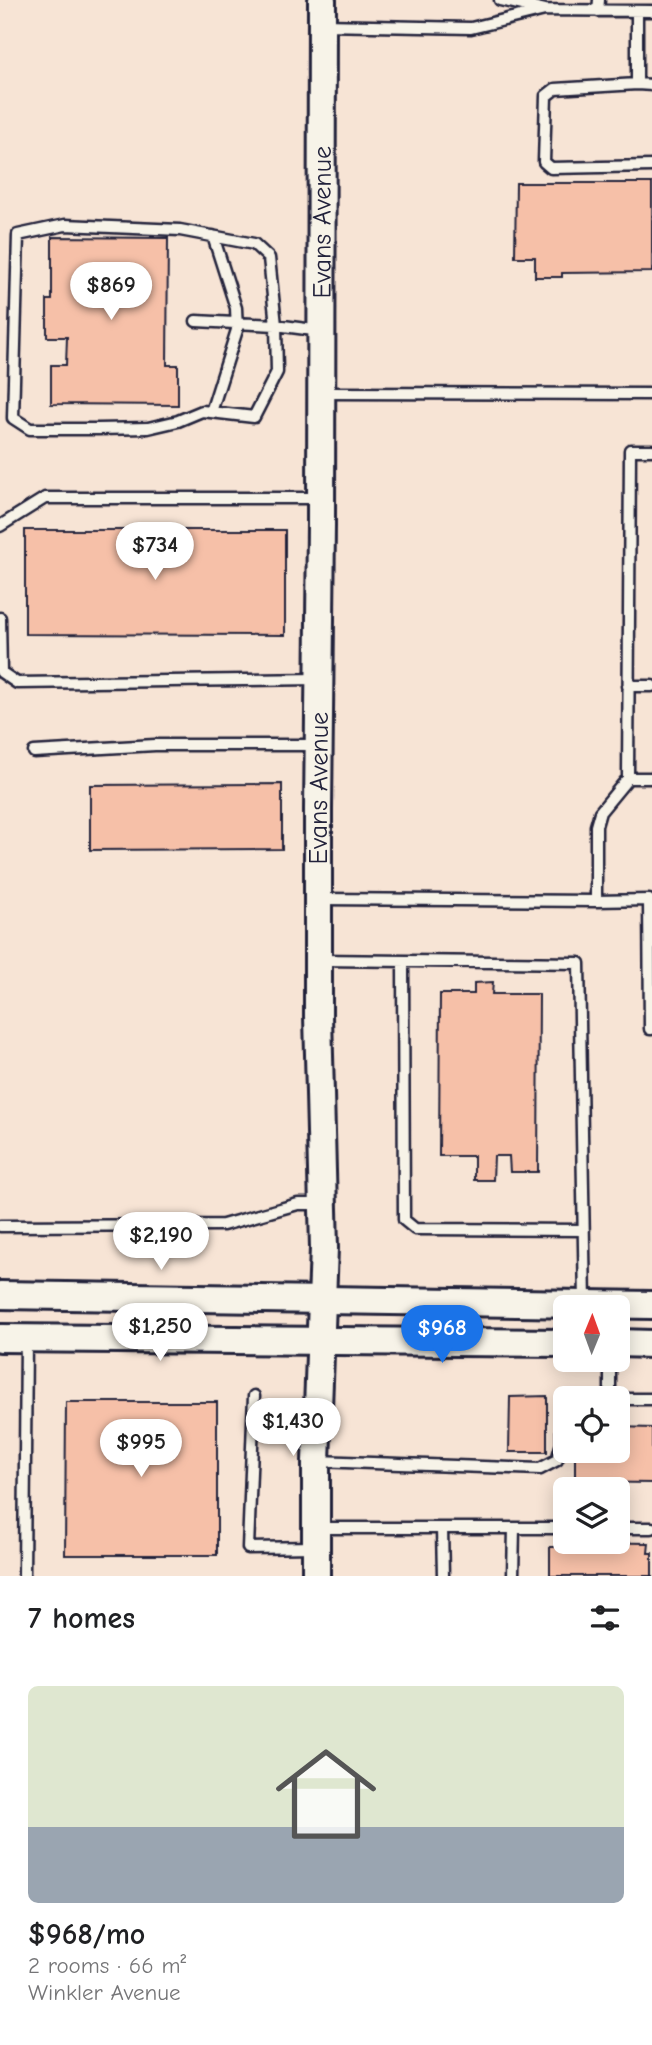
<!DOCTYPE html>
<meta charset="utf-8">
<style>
:root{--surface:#fff;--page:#f2f2f2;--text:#202124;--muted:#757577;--line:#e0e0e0;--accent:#1a73e8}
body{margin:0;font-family:"Comic Neue",sans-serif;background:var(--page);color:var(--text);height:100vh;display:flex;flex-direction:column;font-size:26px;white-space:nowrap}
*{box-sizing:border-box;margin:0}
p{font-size:23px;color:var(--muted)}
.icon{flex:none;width:38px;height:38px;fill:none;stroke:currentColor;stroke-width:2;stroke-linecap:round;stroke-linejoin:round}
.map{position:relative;height:1576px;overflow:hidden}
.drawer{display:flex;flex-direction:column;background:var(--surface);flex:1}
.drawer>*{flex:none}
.needle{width:46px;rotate:1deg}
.controls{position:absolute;left:553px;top:1295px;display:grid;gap:14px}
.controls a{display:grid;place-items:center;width:77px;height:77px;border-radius:10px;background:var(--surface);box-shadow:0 4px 18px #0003;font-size:35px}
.price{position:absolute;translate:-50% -60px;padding:0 16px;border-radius:24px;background:#fff;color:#222;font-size:23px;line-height:46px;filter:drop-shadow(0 2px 4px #0008)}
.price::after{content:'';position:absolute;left:50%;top:42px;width:21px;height:16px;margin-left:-10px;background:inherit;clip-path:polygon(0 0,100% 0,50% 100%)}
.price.current{background:var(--accent);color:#fff}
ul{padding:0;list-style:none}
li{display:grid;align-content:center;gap:14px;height:371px;padding:0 28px}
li+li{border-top:2px solid var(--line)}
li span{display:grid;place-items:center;height:217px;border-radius:10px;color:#555}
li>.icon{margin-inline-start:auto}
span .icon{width:126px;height:126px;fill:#fffc;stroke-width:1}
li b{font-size:30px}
h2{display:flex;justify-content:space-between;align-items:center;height:84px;padding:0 28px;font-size:30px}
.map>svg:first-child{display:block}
.building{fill:#f6c0a8;stroke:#22223b;stroke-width:2}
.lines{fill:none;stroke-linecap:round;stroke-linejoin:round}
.lane-casing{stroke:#22223b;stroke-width:15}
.secondary-casing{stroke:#22223b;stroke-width:32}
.lane{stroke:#f7f3e8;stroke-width:10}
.secondary{stroke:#f7f3e8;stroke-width:26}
.labels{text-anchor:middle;stroke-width:5;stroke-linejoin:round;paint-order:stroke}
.street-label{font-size:26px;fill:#22223b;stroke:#f7f3e8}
</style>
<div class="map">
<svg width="652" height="1576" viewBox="0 0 652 1576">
<rect width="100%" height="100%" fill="#f7e4d5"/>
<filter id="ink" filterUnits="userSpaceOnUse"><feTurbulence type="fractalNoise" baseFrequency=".0143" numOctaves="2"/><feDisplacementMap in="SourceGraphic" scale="14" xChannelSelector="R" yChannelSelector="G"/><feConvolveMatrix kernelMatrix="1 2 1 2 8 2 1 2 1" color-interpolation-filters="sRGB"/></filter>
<g filter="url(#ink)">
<!-- building -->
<path class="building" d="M 516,183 L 652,183 L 652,272 L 562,273 L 562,277 L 535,277 L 535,257 L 515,257 Z
M 52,237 L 168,238 L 167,365 L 178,365 L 178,405 L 51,404 L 51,365 L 66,365 L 67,337 L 47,337 L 47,300 L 52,300 Z
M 25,530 L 285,530 L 285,635 L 25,634 Z
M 282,784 L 282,849 L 90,850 L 90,785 Z
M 493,982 L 492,994 L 539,994 L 538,1172 L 510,1172 L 509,1156 L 494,1156 L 493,1180 L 474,1180 L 474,1156 L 439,1156 L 440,994 L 474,994 L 474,983 Z
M 547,1396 L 547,1452 L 509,1452 L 510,1397 Z
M 66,1402 L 217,1402 L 217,1555 L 65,1555 Z
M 618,1427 L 652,1428 L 652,1483 L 575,1482 L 575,1451 L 618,1451 Z
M 573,1542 L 649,1543 L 648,1553 L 652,1553 L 652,1576 L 550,1576 L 550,1547 L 573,1547 Z"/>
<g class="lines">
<defs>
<path id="lane" d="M 500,0 L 545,10 L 652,11
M 598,11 L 599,0
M 637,11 L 637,84
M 323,25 L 471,28 L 545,10
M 652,85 L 637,84 L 555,89 L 546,96 L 544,162 L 551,168 L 652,166
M 65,225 L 180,230 L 254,244 L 269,258 L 276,325 L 277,372 L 254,417 L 202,411 L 178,421 L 148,428 L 98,429 L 30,429 L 13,418 L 18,235 Z
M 196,321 L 276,325 L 321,331
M 324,393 L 652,394
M 211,412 L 237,330 L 236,308 L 213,236
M 0,526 L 45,498 L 321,498
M 0,618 L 1,672 L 17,683 L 318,679
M 628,686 L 652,686
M 34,752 L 155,745 L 318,745
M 628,778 L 630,450 L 652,450
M 320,899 L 596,901 L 596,826 L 600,812 L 628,778 L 652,778
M 596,901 L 649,900 L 650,1029 L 652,1029
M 319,960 L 579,963 L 585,1303
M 403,962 L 404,1220 L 415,1229 L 584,1230
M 0,1226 L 223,1225 L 298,1204 L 322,1204
M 610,1360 L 610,1398
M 254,1396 L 248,1548 L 315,1547
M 618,1399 L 652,1399
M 317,1461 L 540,1469 L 557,1460 L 562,1443 L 562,1419 L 565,1413
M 316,1528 L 565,1528
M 442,1528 L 443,1576
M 618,1528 L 652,1528
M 24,1576 L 26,1339
M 513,1576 L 514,1528"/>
<g id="secondary">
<path d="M 0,1295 L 652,1305"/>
<path d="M 0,1338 L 565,1343"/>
<path d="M 618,1343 L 652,1344"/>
<path id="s1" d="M 316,1576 L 316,1461 L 324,1248 L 318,1016 L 318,809 L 321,525 L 322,0"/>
</g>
</defs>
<!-- lane casing -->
<use href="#lane" class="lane-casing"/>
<!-- secondary casing -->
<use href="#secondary" class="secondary-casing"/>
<!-- lane -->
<use href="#lane" class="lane"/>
<!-- secondary -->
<use href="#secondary" class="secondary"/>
</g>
</g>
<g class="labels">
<!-- street labels -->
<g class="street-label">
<text dy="9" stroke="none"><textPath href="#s1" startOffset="1354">Evans Avenue</textPath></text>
<text dy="9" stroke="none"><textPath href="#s1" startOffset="788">Evans Avenue</textPath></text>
</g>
</g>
</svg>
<div class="controls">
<a><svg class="needle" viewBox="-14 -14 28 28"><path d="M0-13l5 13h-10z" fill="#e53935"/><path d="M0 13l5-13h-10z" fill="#757577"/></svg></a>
<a><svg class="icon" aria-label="locate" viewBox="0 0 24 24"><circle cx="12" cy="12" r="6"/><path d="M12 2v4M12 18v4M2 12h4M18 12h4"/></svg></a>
<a><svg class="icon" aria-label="layers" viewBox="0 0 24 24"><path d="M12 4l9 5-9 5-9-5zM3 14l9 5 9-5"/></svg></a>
</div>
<b class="price" style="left:111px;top:322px">$869</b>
<b class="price" style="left:155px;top:582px">$734</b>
<b class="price" style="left:161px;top:1272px">$2,190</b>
<b class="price" style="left:160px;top:1363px">$1,250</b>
<b class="price current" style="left:442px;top:1365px">$968</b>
<b class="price" style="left:293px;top:1458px">$1,430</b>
<b class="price" style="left:141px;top:1479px">$995</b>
</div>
<section class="drawer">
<h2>7 homes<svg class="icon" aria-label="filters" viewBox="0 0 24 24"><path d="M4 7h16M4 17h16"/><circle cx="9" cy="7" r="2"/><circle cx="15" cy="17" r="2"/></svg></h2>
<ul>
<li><span style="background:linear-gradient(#dfe7d0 65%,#9aa5b1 0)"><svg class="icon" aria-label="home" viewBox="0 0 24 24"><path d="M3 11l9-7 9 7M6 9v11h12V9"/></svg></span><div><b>$968/mo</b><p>2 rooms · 66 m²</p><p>Winkler Avenue</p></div></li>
</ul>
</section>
